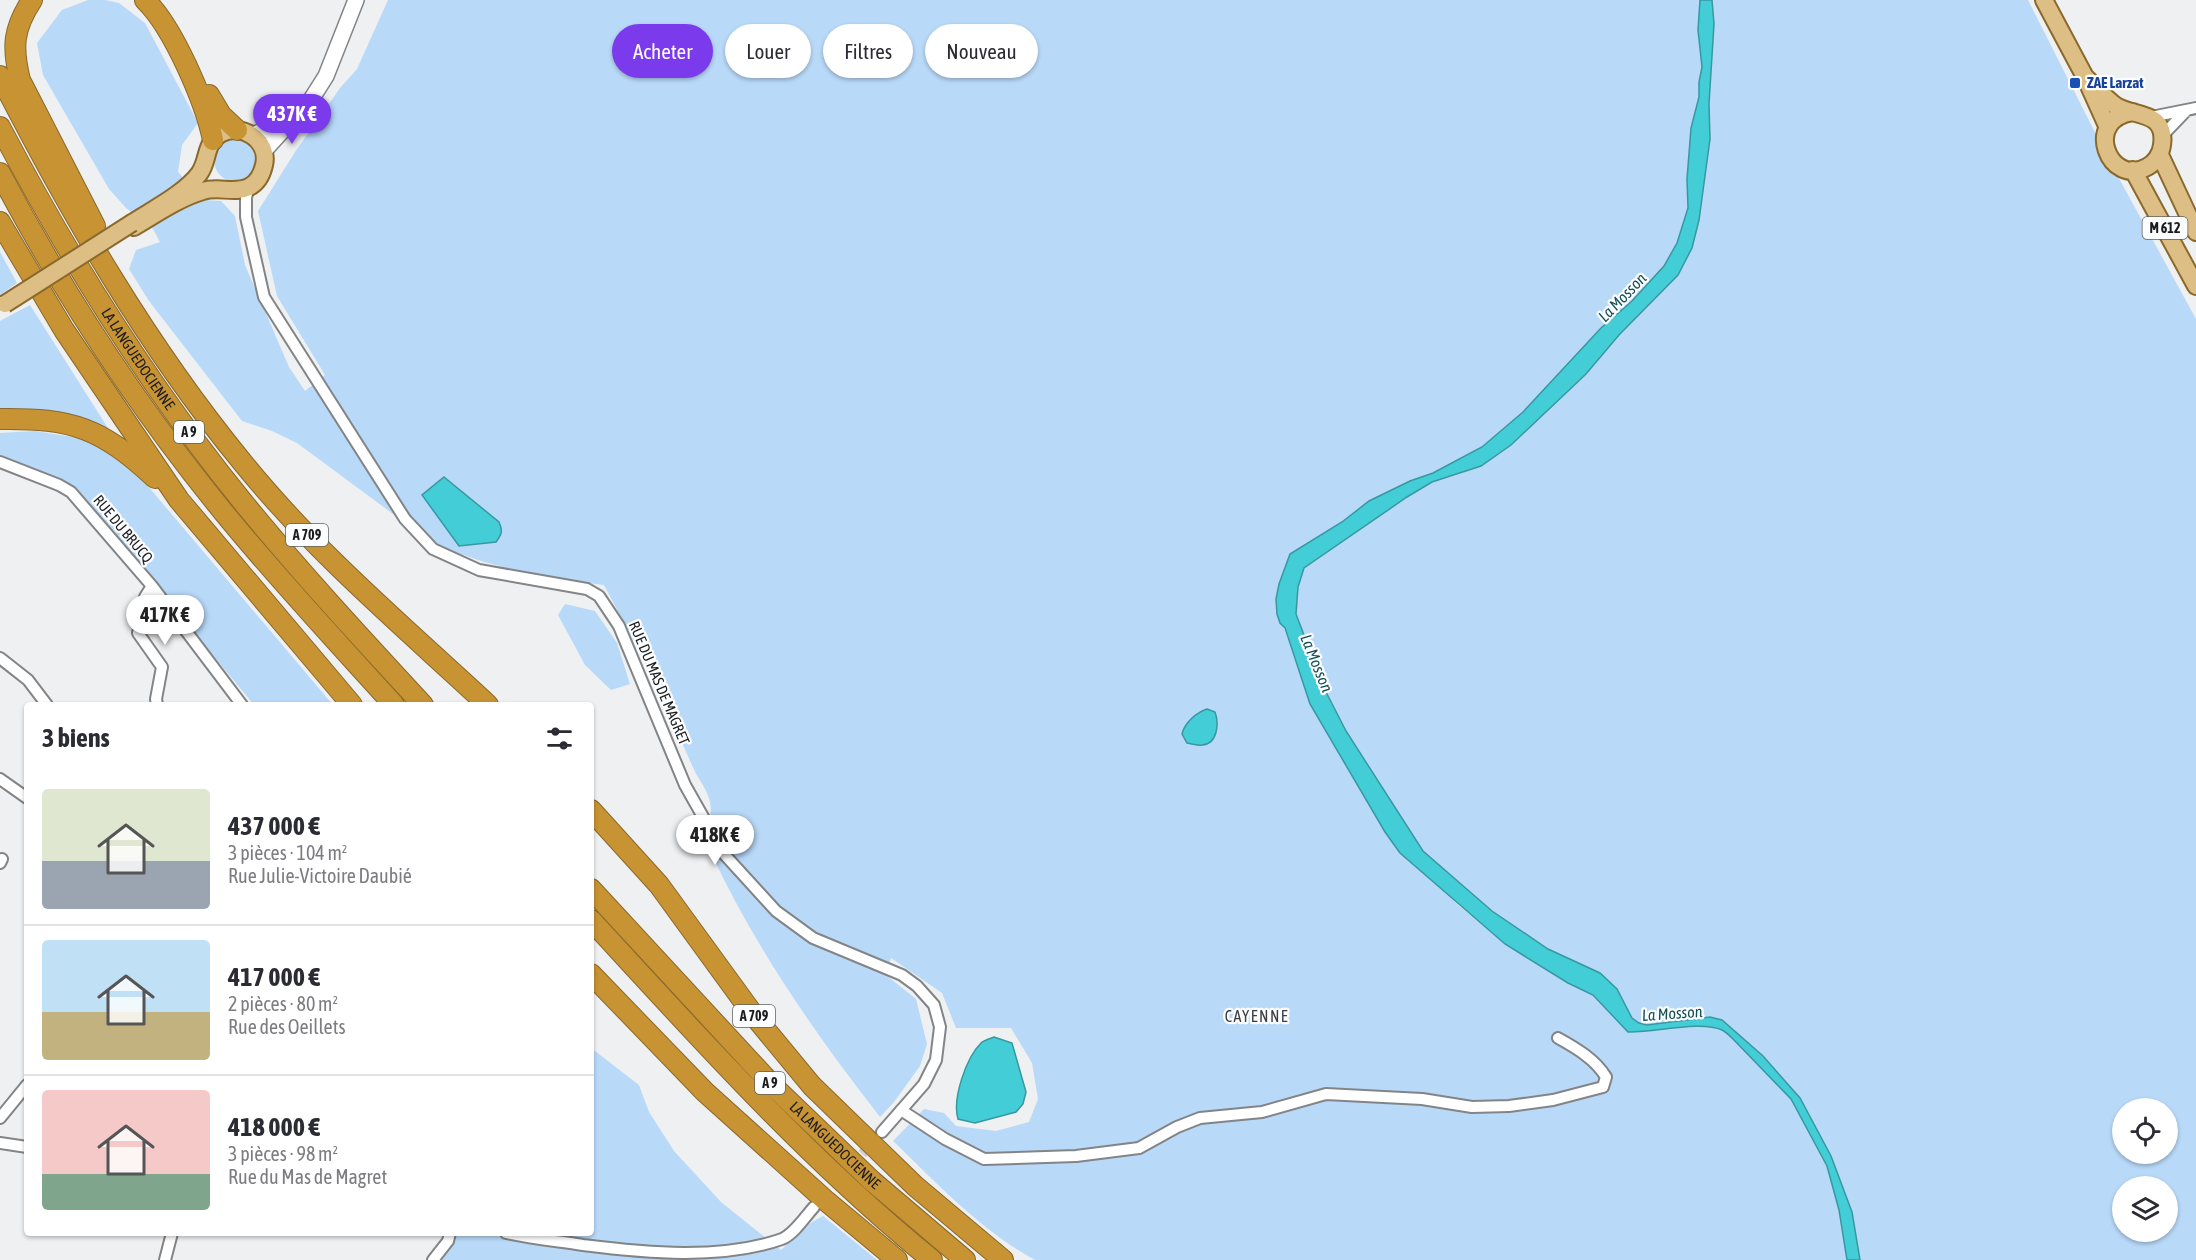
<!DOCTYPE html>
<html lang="fr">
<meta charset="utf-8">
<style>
:root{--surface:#fff;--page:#f7f7f7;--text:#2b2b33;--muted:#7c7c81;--line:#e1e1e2;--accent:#7c3aed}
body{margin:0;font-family:"Asap Condensed",sans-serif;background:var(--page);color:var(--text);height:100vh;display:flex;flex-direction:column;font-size:22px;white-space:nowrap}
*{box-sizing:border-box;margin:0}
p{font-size:20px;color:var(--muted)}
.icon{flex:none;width:33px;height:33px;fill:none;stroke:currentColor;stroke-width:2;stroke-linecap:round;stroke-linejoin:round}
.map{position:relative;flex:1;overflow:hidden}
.drawer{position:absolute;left:24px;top:702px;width:570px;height:534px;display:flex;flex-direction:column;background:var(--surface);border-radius:6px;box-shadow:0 2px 4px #0004}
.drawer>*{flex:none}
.guide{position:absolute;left:612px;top:24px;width:570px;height:54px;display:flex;gap:12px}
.tools{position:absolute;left:2112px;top:1098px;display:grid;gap:12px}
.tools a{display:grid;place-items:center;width:66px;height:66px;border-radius:50%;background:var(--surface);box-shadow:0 2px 4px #0004;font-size:30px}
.price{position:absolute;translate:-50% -51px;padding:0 14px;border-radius:21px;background:#fff;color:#222;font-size:20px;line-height:39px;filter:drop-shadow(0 2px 3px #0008)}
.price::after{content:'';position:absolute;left:50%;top:36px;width:18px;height:14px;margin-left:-9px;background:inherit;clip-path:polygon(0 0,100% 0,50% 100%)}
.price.on{background:var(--accent);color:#fff}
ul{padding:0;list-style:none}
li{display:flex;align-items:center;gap:18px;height:150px;padding:0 18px}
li+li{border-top:2px solid var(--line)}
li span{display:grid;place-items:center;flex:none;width:168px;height:120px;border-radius:6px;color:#555}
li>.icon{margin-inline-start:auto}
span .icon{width:72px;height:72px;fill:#fffc;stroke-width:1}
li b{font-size:26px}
h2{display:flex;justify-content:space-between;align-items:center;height:72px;padding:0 18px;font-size:26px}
.pill{padding:0 21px;border-radius:27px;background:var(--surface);box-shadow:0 2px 4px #0004;font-size:21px;line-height:54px}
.pill.on{background:var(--accent);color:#fff}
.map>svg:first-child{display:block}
.green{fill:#b9d9f9;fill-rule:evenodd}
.water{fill:#43cdd7;stroke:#37989f;stroke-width:1.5}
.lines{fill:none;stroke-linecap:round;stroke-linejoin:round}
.street-tunnel{stroke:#ced0d2;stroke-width:10;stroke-dasharray:10 5;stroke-linecap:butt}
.street-casing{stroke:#828486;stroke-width:14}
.secondary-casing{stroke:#828486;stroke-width:18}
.primary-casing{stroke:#8b692b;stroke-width:20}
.highway-casing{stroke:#8b692b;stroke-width:22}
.street{stroke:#fff;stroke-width:10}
.secondary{stroke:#fff;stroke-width:15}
.primary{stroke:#ddbe85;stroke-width:16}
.highway{stroke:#c79333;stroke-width:20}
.primary-bridge-casing{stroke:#8b692b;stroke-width:20;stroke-linecap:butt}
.primary-bridge{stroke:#ddbe85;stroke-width:16}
.transit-dot{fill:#1a4fb4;stroke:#fcfdff;stroke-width:2}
.labels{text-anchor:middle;stroke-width:4.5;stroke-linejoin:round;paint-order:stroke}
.shield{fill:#fcfdff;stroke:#5f6061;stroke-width:1.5}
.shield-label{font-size:14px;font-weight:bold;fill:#1c1c1d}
.transit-label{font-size:15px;font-weight:bold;fill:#164399;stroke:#fcfdff;text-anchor:start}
.street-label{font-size:15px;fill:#1c1c1d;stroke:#fcfdff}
.water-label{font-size:16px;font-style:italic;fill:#144f53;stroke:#fcfdff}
.neighbourhood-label{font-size:16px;letter-spacing:1.5px;fill:#3b3d3e;stroke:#fcfdff}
</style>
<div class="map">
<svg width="2196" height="1260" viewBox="0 0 2196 1260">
<rect width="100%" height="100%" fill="#eef0f2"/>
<!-- green -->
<path class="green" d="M 88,0 L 105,0 L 119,3 L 145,23 L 198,123 L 182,145 L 178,172 L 203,200 L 221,201 L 235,216 L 245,265 L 289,367 L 305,391 L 325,375 L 277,296 L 258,211 L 295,152 L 340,88 L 357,69 L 388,0 L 1700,0 L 1698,30 L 1702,67 L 1699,97 L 1691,128 L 1687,179 L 1688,208 L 1677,243 L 1664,266 L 1632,301 L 1601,328 L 1523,412 L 1482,447 L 1433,473 L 1410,481 L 1369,501 L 1342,522 L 1290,554 L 1279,584 L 1276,599 L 1277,614 L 1280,622 L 1284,628 L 1310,704 L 1385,832 L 1458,905 L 1505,944 L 1568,983 L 1593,995 L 1628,1032 C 1655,1033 1699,1020 1722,1030 C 1726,1032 1730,1036 1733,1039 L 1791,1099 L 1827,1166 L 1839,1210 L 1847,1260 L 1035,1260 C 980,1230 937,1183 893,1141 L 924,1109 L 944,1113 L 956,1126 L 996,1131 L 1029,1122 L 1038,1099 L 1032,1063 L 1011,1028 L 956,1028 L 942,993 L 891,958 L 886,975 L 916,999 L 927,1044 L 920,1066 L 894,1102 L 880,1117 C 814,1032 756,949 710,851 C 702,835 714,819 710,802 C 708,792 701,782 696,774 L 652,676 L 604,585 L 542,578 L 481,561 L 435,545 L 297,443 L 272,431 L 242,421 L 149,301 L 129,269 L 136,250 L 160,242 L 153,229 L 126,208 L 109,189 L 43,75 L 37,43 L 62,10 Z
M 1712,0 L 2028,0 L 2110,162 L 2196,319 L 2196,1260 L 1860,1260 L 1852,1212 L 1831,1156 L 1800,1098 L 1763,1056 L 1722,1020 L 1710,1017 L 1647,1025 L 1639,1023 L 1632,1018 L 1617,989 L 1600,973 L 1548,949 L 1492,911 L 1423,851 L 1346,731 L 1325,690 L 1296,614 L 1298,587 L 1304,568 L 1407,497 L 1432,482 L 1460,474 L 1511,445 L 1586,374 L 1619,335 L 1678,275 L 1699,220 L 1710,139 L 1709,104 L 1714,24 ZM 2122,1108 L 2168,1108 L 2168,1154 L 2122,1154 ZM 2122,1186 L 2168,1186 L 2168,1232 L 2122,1232 Z
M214 160a22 22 0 1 1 44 0a22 22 0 1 1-44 0Z
M 0,252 L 17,283 L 0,295 Z
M 30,305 L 113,436 L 0,416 L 0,321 Z
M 35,431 L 79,438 L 105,450 L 136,472 L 333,705 L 254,705 L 100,518 L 69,486 L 0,457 L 0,433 Z
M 565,604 L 595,611 L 617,643 L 630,684 L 611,690 L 585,665 L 558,615 Z
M 591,1048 L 639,1085 L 649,1112 L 674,1151 L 721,1202 L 781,1250 L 812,1222 L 823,1216 L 877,1260 L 436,1260 L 452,1233 L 591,1233 Z"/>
<!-- water -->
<path class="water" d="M 1700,0 L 1712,0 L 1714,24 L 1709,104 L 1710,139 L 1699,220 L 1692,248 L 1678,275 L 1619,335 L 1586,374 L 1511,445 L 1481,466 L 1432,482 L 1407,497 L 1304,568 L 1298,587 L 1296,614 L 1325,690 L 1346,731 L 1423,851 L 1492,911 L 1548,949 L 1600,973 L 1617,989 L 1632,1018 L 1639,1023 L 1647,1025 L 1710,1017 L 1722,1020 L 1763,1056 L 1800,1098 L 1831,1156 L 1852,1212 L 1860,1260 L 1847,1260 L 1839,1210 L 1827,1166 L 1791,1099 L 1733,1039 C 1730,1036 1726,1032 1722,1030 C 1700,1020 1654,1033 1628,1032 L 1593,995 L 1568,983 L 1505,944 L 1400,853 L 1385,832 L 1310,704 L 1285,628 L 1280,623 L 1277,614 L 1276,599 L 1279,584 L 1290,554 L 1342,522 L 1369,501 L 1410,481 L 1433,473 L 1482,447 L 1523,412 L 1601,328 L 1632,301 L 1664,266 L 1677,243 L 1688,208 L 1687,179 L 1691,128 L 1699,97 L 1699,82 L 1702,67 L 1698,30 Z
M 444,477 L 499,522 C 503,531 502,534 496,542 L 459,546 L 422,495 Z
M 1207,709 L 1215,712 C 1219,723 1218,744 1202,745 C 1198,746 1192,744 1187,743 L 1182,734 C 1185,722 1196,713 1207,709 Z
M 994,1037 L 1012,1043 L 1026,1092 L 1023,1104 L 1016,1112 L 975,1123 L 958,1119 C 952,1099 966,1058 981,1043 C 984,1040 989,1039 994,1037 Z"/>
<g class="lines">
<!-- street-tunnel -->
<path class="street-tunnel" d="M 852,1165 L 882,1132"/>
<defs>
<path id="street" d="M 2151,117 L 2196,108
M 2162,136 L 2187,110
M 249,187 L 246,197 L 246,217 L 264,297 L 405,519 L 433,549 L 479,570 L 587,589 L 599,596 L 619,626 L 685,785 L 724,854 L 776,911 L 813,938 L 902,975 L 917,986 L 934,1005 L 940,1027 L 936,1060 L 924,1084 L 882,1132
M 0,462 L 59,485 L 71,492 L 152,586 L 242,705
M 152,586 L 145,597 L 138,633 L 162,667 L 156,699 L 157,705
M 0,658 L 28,680 L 47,705
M 0,779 L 27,798
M 0,863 L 2,859
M 901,1110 L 945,1139 L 984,1159 L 1076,1156 L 1139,1148 L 1177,1127 L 1200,1118 L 1262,1112 L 1326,1094 L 1422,1099 L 1472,1107 L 1509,1106 L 1553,1100 L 1603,1087 L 1606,1077 C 1595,1059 1576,1048 1558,1038
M 0,1118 L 27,1085
M 0,1143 L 27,1147
M 506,1233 C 532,1239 558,1241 583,1245 C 646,1253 722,1260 782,1239 C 794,1234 805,1217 814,1207
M 165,1260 L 172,1233
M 433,1260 L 448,1241 L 450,1233"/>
<path id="secondary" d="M 253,135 L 289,119
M 264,151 L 295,117 L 307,106 L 326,76 L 356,0"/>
<path id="primary" d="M 2044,0 L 2085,77 L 2108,128
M 2085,77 C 2095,86 2105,98 2116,106 C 2133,117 2167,110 2162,145 C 2161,154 2155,163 2147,167 C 2109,188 2082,119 2133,112
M 2160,155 L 2196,232
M 2133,170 L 2196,286
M 132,223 C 152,210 185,193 199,174 C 209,161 204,144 220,134 C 241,121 270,141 264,165 C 262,174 257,183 249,187 C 235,194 218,186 203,191 C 179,198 156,214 134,227"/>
<g id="highway">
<path d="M 32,0 C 13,29 12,47 20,80 L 95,226"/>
<path d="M 145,0 C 173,27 205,101 213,140"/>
<path d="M 0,76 C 69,211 146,345 243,463 C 315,552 404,627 488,705"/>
<path d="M 209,95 L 221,115 L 237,130"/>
<path id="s1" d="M 0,127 C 69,259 148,385 242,501 C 299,571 361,638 423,705"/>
<path d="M 0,173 C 63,293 139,409 225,514 C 279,580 337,642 394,705"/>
<path d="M 0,222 L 64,330 L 179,500 L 352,705"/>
<path d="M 0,419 C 73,418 101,428 155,478"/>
<path d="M 591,810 L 659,885 L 755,1017 L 812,1086 L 915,1186 L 1003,1260"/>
<path id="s2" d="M 591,889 L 774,1087 L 872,1181 L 965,1260"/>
<path d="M 591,920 C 700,1039 807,1158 932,1260"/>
<path d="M 591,974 L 705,1092 L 825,1200 L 897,1260"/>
</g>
</defs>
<!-- street casing -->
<use href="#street" class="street-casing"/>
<!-- secondary casing -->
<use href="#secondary" class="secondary-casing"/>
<!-- primary casing -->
<use href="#primary" class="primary-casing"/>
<!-- highway casing -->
<use href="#highway" class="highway-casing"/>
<!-- street -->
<use href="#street" class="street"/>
<!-- secondary -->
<use href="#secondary" class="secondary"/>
<!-- primary -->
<use href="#primary" class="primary"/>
<!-- highway -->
<use href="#highway" class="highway"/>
<defs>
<path id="primary-bridge" d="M 5,304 L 132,223"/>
</defs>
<!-- primary-bridge casing -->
<use href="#primary-bridge" class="primary-bridge-casing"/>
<!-- primary-bridge -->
<use href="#primary-bridge" class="primary-bridge"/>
</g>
<!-- markers -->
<rect class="transit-dot" x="2069" y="77" width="12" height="12" rx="3"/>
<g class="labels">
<!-- shield labels -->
<g class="shield">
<rect x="2142.5" y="217" width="45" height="22" rx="4.5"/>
<rect x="174" y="421" width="30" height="22" rx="4.5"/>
<rect x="286" y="524" width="42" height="22" rx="4.5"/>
<rect x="733" y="1005" width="42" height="22" rx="4.5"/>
<rect x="755" y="1072" width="30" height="22" rx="4.5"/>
</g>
<g class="shield-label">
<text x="2165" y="233">M 612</text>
<text x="189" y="437">A 9</text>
<text x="307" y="540">A 709</text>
<text x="754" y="1021">A 709</text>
<text x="770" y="1088">A 9</text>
</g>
<!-- transit labels -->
<g class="transit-label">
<text x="2087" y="88">ZAE Larzat</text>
</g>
<!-- street labels -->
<g class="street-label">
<text dy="5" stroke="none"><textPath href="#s1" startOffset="270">LA LANGUEDOCIENNE</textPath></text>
<text transform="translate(123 529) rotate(50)" y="5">RUE DU BRUCQ</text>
<text transform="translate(659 683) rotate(67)" y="5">RUE DU MAS DE MAGRET</text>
<text dy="5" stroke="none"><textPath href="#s2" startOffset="354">LA LANGUEDOCIENNE</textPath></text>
</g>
<!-- water labels -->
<g class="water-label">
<text transform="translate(1622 297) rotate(-46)" y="6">La Mosson</text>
<text transform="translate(1317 663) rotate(68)" y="6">La Mosson</text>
<text transform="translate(1672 1013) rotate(-4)" y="6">La Mosson</text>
</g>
<!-- neighbourhood labels -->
<g class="neighbourhood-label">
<text x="1257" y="1022">CAYENNE</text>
</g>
</g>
</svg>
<div class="tools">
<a><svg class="icon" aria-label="locate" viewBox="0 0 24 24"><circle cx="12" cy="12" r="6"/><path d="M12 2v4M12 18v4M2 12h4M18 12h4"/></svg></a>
<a><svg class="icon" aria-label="layers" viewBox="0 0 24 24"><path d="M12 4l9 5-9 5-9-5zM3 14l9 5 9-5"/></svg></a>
</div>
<b class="price on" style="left:292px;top:145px">437K €</b>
<b class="price" style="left:165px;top:646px">417K €</b>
<b class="price" style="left:715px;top:866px">418K €</b>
<div class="guide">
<a class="pill on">Acheter</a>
<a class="pill">Louer</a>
<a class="pill">Filtres</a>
<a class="pill">Nouveau</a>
</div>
<section class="drawer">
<h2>3 biens<svg class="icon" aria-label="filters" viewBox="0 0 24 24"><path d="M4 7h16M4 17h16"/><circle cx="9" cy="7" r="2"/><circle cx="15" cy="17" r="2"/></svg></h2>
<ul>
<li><span style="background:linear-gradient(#dfe7d0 60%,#9aa5b1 0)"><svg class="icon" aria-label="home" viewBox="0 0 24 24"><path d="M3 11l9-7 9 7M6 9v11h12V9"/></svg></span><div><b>437 000 €</b><p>3 pièces · 104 m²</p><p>Rue Julie-Victoire Daubié</p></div></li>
<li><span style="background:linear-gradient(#bfe0f5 60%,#c2b280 0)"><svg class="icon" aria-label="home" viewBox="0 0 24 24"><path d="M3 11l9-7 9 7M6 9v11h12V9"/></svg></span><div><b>417 000 €</b><p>2 pièces · 80 m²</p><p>Rue des Oeillets</p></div></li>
<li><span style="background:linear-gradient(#f6c9c9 70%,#7fa58c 0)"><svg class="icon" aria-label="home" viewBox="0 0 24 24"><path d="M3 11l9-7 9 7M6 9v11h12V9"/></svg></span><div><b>418 000 €</b><p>3 pièces · 98 m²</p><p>Rue du Mas de Magret</p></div></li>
</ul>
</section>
</div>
